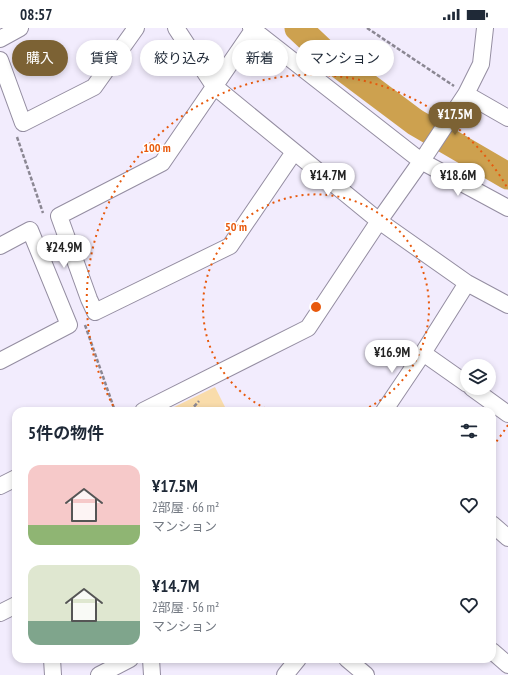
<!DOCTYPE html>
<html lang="ja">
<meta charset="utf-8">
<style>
:root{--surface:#fff;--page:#f2f2f3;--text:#1f2937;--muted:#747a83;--accent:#7c6234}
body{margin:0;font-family:"PT Sans Narrow","Noto Sans JP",sans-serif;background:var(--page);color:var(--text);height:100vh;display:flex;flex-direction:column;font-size:15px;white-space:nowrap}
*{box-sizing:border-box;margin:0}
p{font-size:13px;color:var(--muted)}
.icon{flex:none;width:22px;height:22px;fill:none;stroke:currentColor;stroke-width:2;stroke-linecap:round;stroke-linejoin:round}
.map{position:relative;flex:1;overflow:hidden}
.sheet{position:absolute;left:12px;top:379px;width:484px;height:256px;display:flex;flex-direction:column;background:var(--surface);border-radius:12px;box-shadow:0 2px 6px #0003}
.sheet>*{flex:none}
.banner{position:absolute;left:12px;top:12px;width:484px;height:36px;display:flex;gap:8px}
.tools{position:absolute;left:460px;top:331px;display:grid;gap:8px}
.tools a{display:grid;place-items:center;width:36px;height:36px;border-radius:50%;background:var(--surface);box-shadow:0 2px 6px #0003;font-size:20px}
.price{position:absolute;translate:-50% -34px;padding:0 9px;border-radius:14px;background:#fff;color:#222;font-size:13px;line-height:26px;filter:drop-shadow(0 1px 2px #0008)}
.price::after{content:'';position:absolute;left:50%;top:24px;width:12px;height:9px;margin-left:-6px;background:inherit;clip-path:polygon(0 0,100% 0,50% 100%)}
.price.selected{background:var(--accent);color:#fff}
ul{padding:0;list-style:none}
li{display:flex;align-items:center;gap:12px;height:100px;padding:0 16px}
li span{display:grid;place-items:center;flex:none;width:112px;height:80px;border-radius:12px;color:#555}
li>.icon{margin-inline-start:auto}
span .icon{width:48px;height:48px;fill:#fffc;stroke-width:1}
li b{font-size:17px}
h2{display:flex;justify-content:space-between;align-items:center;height:48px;padding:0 16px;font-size:17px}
.tag{padding:0 14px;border-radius:18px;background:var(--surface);box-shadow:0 2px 6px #0003;font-size:14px;line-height:36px}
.tag.selected{background:var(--accent);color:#fff}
.status{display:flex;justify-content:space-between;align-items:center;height:28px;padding:0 20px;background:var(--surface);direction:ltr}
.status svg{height:11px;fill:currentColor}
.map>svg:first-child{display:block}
.green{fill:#f9dcab}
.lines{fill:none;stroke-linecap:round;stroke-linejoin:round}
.river{stroke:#cda14f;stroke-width:27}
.minor-casing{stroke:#948da1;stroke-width:18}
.path{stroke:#8b8793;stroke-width:2.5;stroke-dasharray:4 2;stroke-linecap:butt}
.minor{stroke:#fff;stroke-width:16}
.ring{fill:none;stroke:#e8590c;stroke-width:2;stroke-dasharray:2 4}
.centre{fill:#e8590c;stroke:#fff;stroke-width:2}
.ring-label{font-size:12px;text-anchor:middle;font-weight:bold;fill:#e8590c;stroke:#fff;stroke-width:3;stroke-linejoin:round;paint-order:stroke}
</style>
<div class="status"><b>08:57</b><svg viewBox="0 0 49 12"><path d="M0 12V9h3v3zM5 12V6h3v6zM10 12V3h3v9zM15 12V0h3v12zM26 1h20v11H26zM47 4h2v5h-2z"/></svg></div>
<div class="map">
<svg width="508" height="647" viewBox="0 0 508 647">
<rect width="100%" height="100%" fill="#f2ecfd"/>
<!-- green -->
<path class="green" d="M 215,359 L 227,383 L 166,383 Z"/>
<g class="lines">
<!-- river -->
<path class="river" d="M 298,0 L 331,31 L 415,94 L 508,148"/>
<defs>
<path id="minor" d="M 176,0 L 214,58 L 379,193 L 467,255 L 508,277
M 251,0 L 421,133 L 508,180
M 253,2 L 162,135 L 59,188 L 89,271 L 95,284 L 230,218 L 294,124
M 0,11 L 20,0
M 0,32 L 23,95 L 94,59 L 136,0
M 466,66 L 508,90
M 0,218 L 30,202 L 69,297 L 0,333
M 423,325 L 467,356
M 472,360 L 508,386
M 143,383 L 308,300 L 379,193 L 427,125 L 466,66 L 481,36 L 485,0
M 384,383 L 423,325 L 467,255
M 0,458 L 16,450
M 492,496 L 508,510
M 0,585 L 16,577
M 492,623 L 508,637
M 52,631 L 53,647
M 151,631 L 152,647
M 347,631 L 366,647
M 99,647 L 130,631
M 285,647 L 298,631"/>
</defs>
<!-- minor casing -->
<use href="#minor" class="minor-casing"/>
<!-- path -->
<path class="path" d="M 367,0 L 454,58
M 17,109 L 43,185
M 85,297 L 115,383
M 190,383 L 199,373"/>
<!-- minor -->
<use href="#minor" class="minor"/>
</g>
<!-- distance rings -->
<g class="ring">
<path d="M271 383A113 113 0 1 1 361 383"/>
<path d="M508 397A225 225 0 0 1 492 419M116 383A225 225 0 0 1 508 161"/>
</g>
<circle cx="316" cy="279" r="6" class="centre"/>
<g class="ring-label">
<text x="157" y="124">100 m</text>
<text x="236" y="203">50 m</text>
</g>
</svg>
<div class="tools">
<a><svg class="icon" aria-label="layers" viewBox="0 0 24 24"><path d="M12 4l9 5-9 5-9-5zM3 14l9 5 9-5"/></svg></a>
</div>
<b class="price selected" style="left:455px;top:108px">¥17.5M</b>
<b class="price" style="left:328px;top:169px">¥14.7M</b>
<b class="price" style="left:458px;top:169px">¥18.6M</b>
<b class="price" style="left:64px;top:241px">¥24.9M</b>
<b class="price" style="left:392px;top:346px">¥16.9M</b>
<div class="banner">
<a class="tag selected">購入</a>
<a class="tag">賃貸</a>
<a class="tag">絞り込み</a>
<a class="tag">新着</a>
<a class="tag">マンション</a>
</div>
<section class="sheet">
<h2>5件の物件<svg class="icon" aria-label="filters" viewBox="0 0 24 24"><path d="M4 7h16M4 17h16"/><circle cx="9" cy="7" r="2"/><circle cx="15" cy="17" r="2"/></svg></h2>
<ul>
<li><span style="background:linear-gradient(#f6c9c9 75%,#8fb573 0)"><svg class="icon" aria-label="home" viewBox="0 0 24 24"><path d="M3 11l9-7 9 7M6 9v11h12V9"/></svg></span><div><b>¥17.5M</b><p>2部屋 · 66 m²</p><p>マンション</p></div><svg class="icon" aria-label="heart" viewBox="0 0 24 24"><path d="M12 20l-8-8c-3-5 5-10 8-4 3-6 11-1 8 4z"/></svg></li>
<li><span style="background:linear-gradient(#dfe7d0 70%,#7fa58c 0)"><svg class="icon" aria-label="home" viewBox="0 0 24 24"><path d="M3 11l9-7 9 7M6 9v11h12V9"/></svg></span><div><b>¥14.7M</b><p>2部屋 · 56 m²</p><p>マンション</p></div><svg class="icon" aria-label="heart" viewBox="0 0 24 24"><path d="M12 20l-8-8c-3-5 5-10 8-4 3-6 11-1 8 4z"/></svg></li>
</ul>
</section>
</div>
